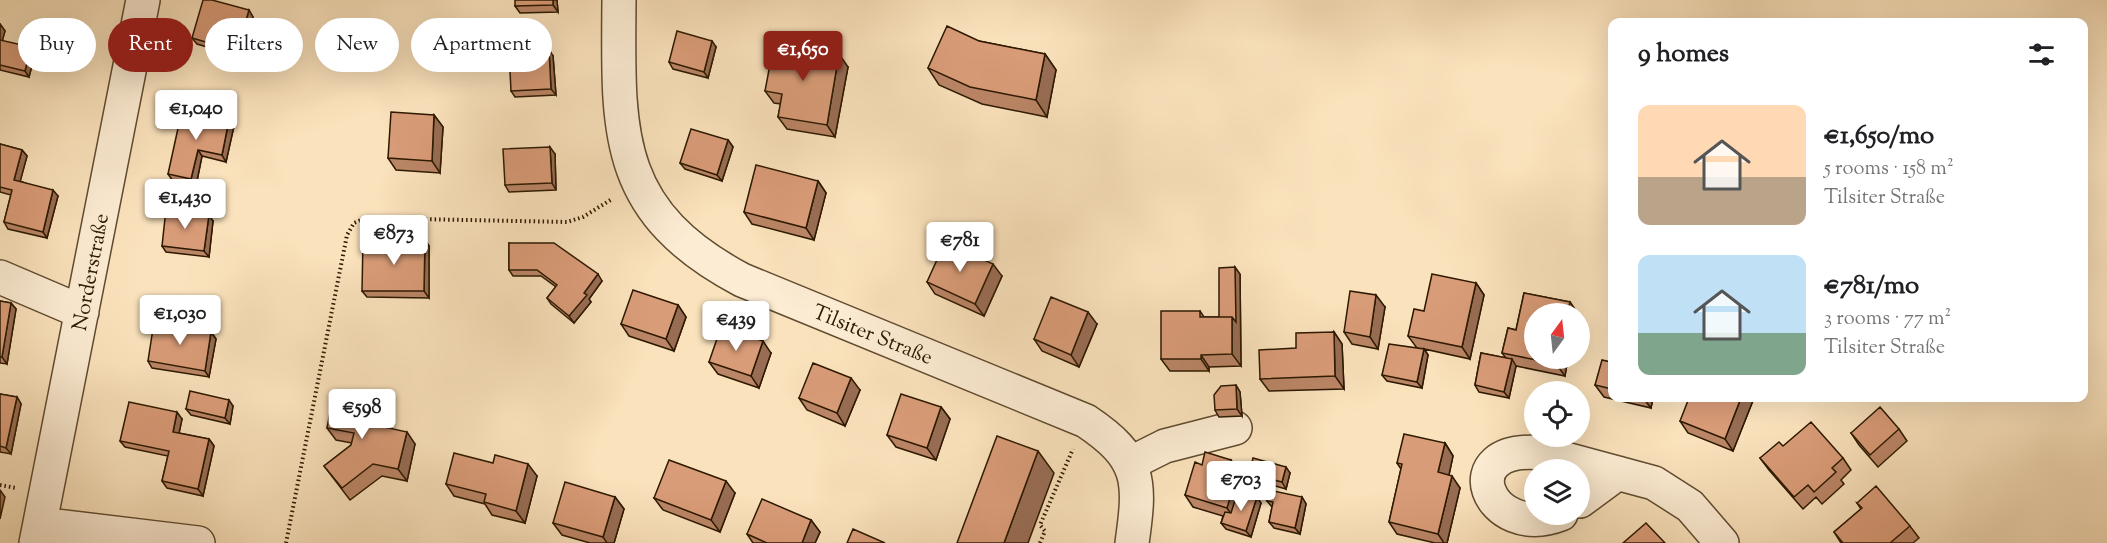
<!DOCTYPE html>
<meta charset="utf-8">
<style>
:root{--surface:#fff;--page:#f6f6f6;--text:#202124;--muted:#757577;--accent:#8f2418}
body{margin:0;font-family:"Sorts Mill Goudy",serif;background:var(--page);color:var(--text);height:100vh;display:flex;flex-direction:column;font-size:22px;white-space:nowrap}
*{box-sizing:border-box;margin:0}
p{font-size:20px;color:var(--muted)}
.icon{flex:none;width:33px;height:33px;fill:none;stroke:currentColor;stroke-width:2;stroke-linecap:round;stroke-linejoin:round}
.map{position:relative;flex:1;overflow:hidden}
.details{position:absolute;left:1608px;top:18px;width:480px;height:384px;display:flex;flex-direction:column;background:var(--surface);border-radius:12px;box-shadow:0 6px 24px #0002}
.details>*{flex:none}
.banner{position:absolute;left:18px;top:18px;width:570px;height:54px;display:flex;gap:12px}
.needle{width:39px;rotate:15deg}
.controls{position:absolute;left:1524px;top:303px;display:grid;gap:12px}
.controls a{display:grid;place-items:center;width:66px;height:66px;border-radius:50%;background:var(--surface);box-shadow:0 6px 24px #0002;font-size:30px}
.price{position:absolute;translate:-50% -51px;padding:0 14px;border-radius:6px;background:#fff;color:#222;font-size:20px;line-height:39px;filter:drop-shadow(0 2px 3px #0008)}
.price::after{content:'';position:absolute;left:50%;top:36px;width:18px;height:14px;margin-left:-9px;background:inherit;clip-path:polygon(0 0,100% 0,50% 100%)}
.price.selected{background:var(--accent);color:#fff}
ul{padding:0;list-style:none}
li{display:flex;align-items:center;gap:18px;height:150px;padding:0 30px}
li span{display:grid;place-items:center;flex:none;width:168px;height:120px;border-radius:12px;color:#555}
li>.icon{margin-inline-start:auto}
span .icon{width:72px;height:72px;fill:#fffc;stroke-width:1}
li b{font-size:26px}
h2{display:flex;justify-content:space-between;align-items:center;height:72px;padding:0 30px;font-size:26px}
.chip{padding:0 21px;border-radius:27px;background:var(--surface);box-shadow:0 6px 24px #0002;font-size:21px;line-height:54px}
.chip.selected{background:var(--accent);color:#fff}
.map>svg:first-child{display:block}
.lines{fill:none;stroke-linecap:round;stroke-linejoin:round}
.minor-casing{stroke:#604b2f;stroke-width:36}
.path{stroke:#2d1900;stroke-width:4;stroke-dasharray:1.5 3;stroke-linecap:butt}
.minor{stroke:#fcecd3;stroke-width:33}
.wall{fill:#bb8667;stroke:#2d1900;stroke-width:1.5}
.shaded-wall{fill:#986d54;stroke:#2d1900;stroke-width:1.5}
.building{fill:#d99c78;stroke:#2d1900;stroke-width:1.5}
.labels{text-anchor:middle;stroke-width:6;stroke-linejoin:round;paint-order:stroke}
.street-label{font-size:21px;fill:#2d1900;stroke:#fcecd3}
</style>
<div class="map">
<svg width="2107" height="543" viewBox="0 0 2107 543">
<rect width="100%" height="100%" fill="#fae2bc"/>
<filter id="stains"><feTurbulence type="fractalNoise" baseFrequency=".00333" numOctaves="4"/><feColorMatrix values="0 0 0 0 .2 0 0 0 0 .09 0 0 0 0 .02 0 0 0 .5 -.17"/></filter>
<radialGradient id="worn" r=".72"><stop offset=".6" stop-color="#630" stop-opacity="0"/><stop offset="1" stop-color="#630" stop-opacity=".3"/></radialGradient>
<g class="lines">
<defs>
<path id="minor" d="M 619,0 C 618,132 612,211 742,280 L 1086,421 C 1141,458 1141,480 1132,543
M 0,277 L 82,312
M 1131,463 L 1165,446 L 1235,428
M 1580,501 L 1618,473
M 1561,514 C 1487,543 1449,443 1543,453 L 1654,483 L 1690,506 L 1722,543
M 40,524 L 198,543
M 36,543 L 143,0"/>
</defs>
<!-- minor casing -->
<use href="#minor" class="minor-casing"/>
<!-- path -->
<path class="path" d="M 0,485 L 16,488
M 286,543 L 347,235 L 354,223 L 366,218 L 567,222 L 583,217 L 612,199
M 1040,543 L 1045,531 L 1040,525 L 1073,449"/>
<!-- minor -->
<use href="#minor" class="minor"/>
</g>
<!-- wall -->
<path class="wall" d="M 557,0 L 558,12 L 520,13 L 515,6 Z
M 249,10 L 253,17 L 242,57 L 197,44 L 192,38 Z
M 0,24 L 5,31 L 2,41 L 35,54 L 29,77 L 0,70 Z
M 979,41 L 1045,54 L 1056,70 L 1047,117 L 982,104 L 939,85 L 928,68 Z
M 716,47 L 708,78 L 673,69 L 669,62 Z
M 553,56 L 556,95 L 515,97 L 511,91 Z
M 848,67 L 835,137 L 787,129 L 778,117 L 781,104 L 774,103 L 765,91 Z
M 434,115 L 443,127 L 440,173 L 396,170 L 388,158 Z
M 229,120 L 234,126 L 226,162 L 202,156 L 196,186 L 173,181 L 168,174 Z
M 728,140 L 733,147 L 722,181 L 685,169 L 680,163 Z
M 0,144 L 22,150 L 27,156 L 20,181 L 58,196 L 47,238 L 8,229 L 4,222 L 11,195 L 0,192 Z
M 555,154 L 556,190 L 509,192 L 505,185 Z
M 818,181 L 826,193 L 814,240 L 752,224 L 744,212 Z
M 213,221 L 209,257 L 166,252 L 162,246 Z
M 425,240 L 429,246 L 429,298 L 367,297 L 362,291 Z
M 509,243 L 602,281 L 589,299 L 591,302 L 574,323 L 551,304 L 547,298 L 556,287 L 541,276 L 513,276 L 509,270 Z
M 1240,274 L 1241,366 L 1209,367 L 1209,371 L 1170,371 L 1161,359 L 1200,311 L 1204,317 L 1219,317 Z
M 1002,276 L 984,316 L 935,294 L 927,282 Z
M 1476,283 L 1484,295 L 1470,359 L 1424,349 L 1428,355 L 1422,388 L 1387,381 L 1382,375 L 1417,348 L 1408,336 L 1424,311 Z
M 1524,293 L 1570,302 L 1578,314 L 1534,314 L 1534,358 L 1568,358 L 1565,376 L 1516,366 L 1509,398 L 1479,392 L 1475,385 L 1481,353 L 1506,358 L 1502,353 L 1508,328 L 1516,330 Z
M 0,301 L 11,303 L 16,309 L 7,364 L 0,363 Z
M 678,305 L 686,317 L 674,351 L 629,336 L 621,324 Z
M 1385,307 L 1378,349 L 1352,344 L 1344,332 Z
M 1097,324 L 1079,367 L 1042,351 L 1034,339 Z
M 211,332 L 216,339 L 209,377 L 152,368 L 148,361 Z
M 1334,332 L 1342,344 L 1344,389 L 1269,391 L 1260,379 L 1296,348 Z
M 771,353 L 759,388 L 718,374 L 709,362 Z
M 1612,356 L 1612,398 L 1653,398 L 1651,408 L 1604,397 L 1595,385 L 1611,362 Z
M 1236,385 L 1240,392 L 1242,416 L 1219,417 L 1215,410 Z
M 860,390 L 845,426 L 807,410 L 799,398 Z
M 0,394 L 17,397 L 21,404 L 11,454 L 0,452 Z
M 1699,398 L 1754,398 L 1733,451 L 1688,433 L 1680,421 L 1697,401 Z
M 371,399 L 379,411 L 376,425 L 415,444 L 407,481 L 382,476 L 350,500 L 324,466 L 351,445 L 352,443 L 336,440 L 327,428 Z
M 233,406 L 230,424 L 191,415 L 186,409 Z
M 941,407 L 950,419 L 936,460 L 896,447 L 887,435 Z
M 182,419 L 179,433 L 209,439 L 214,446 L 203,496 L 167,488 L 162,481 L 168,456 L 125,447 L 120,441 Z
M 1899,429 L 1907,441 L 1878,467 L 1859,445 L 1851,433 Z
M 1445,443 L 1453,456 L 1449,475 L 1460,488 L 1447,543 L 1435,543 L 1397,534 L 1389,522 L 1401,469 L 1397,463 Z
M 1783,446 L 1843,458 L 1851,470 L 1841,480 L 1844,484 L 1822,504 L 1816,497 L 1803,509 L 1769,470 L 1760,458 Z
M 1202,465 L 1239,472 L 1238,477 L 1245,487 L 1243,492 L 1257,497 L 1261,503 L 1251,537 L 1226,529 L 1221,523 L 1223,516 L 1193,507 L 1185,495 Z
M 1290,473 L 1286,489 L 1254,480 L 1249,474 Z
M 537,476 L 525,523 L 492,515 L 485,504 L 454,496 L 446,484 Z
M 735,493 L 720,532 L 663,510 L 654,498 Z
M 615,497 L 624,509 L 614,543 L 590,543 L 562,535 L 553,523 Z
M 1302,497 L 1306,504 L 1300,534 L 1274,528 L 1269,522 L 1272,507 L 1267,501 Z
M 1857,503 L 1910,526 L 1919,538 L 1913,543 L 1841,543 L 1834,532 L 1861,509 Z
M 811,520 L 820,532 L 815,543 L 753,543 L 747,534 Z"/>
<!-- shaded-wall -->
<path class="shaded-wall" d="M 553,0 L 557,0 L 558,12 L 553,5 Z
M 249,10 L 253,17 L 242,57 L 237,51 Z
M 0,24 L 5,31 L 1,46 L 0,44 Z
M 712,41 L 716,47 L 708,78 L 704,72 Z
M 31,47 L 35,54 L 29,77 L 25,71 Z
M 549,49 L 553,56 L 556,95 L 551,89 Z
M 839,54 L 848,67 L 835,137 L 827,125 Z
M 1045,54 L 1056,70 L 1047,117 L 1036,100 Z
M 434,115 L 443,127 L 440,173 L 432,161 Z
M 229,120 L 234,126 L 226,162 L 222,155 Z
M 728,140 L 733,147 L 722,181 L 717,175 Z
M 550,147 L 555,154 L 556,190 L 552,183 Z
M 22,150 L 27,156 L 19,186 L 14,180 Z
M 198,150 L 202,156 L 196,186 L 191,179 Z
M 818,181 L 826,193 L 814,240 L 806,228 Z
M 53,190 L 58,196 L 47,238 L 43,232 Z
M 209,215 L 213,221 L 209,257 L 204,251 Z
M 425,240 L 429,246 L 429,298 L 424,291 Z
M 993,264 L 1002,276 L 984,316 L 975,304 Z
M 1235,267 L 1240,274 L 1241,366 L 1232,354 L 1232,317 Z
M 598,274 L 602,281 L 589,299 L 591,302 L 574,323 L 569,316 L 584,293 Z
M 1476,283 L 1484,295 L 1470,359 L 1462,347 Z
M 1376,295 L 1385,307 L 1378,349 L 1370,337 Z
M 1570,302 L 1578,314 L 1567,314 Z
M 11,303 L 16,309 L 7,364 L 2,357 Z
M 678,305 L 686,317 L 674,351 L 666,339 Z
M 1088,312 L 1097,324 L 1079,367 L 1071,355 Z
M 211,332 L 216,339 L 209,377 L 205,371 Z
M 1334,332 L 1342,344 L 1344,389 L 1335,376 Z
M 763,341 L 771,353 L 759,388 L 751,376 Z
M 1424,349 L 1428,355 L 1422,388 L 1417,382 Z
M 1201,355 L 1209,367 L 1209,371 L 1201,359 Z
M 1557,358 L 1568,358 L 1565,376 L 1556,364 Z
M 1512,359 L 1516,366 L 1509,398 L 1504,392 Z
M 851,378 L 860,390 L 845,426 L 837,413 Z
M 1236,385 L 1240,392 L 1242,416 L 1237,409 Z
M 17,397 L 21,404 L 11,454 L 6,448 Z
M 1643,398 L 1653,398 L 1651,408 Z
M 1741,398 L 1754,398 L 1733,451 L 1725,439 Z
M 371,399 L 379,411 L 375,435 L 366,423 Z
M 229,400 L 233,406 L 230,424 L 225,418 Z
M 941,407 L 950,419 L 936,460 L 927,448 Z
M 177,412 L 182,419 L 178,438 L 173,432 Z
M 407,432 L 415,444 L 407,481 L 398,469 Z
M 209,439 L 214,446 L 203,496 L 198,489 Z
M 1445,443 L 1453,456 L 1447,484 L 1438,472 Z
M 1038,451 L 1054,473 L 1028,543 L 1004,543 Z
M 1231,460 L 1239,472 L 1238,477 L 1245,487 L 1235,520 L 1227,508 L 1227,472 Z
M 528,464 L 537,476 L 525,523 L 516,511 Z
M 1286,467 L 1290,473 L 1286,489 L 1282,482 Z
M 1452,476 L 1460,488 L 1447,543 L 1444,543 L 1438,534 Z
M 726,481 L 735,493 L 720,532 L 711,520 Z
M 0,490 L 5,497 L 0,519 Z
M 615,497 L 624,509 L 614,543 L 607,543 L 603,537 Z
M 1257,497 L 1261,503 L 1251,537 L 1246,531 Z
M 1302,497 L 1306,504 L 1300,534 L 1295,528 Z
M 811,520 L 820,532 L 815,543 L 802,543 Z"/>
<!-- building -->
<path class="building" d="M 203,0 L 212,0 L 249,10 L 237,51 L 192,38 Z
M 515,0 L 553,0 L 553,5 L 515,6 Z
M 947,26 L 979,41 L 1045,54 L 1036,100 L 970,87 L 928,68 Z
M 677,31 L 712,41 L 704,72 L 669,62 Z
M 0,40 L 31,47 L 25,71 L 0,65 Z
M 774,43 L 839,54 L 827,125 L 778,117 L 782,94 L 765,91 Z
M 549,49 L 551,89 L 511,91 L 509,52 Z
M 182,110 L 229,120 L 222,155 L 198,150 L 191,179 L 168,174 Z
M 391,112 L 434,115 L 432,161 L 388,158 Z
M 691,129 L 728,140 L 717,175 L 680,163 Z
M 0,144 L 22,150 L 14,180 L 53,190 L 43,232 L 4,222 L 12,190 L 0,187 Z
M 550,147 L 552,183 L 505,185 L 503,149 Z
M 756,165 L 818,181 L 806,228 L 744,212 Z
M 166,209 L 209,215 L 204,251 L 162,246 Z
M 363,240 L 425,240 L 424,291 L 362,291 Z
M 945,242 L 993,264 L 975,304 L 927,282 Z
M 509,243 L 554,243 L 598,274 L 584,293 L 587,295 L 569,316 L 547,298 L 557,285 L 537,270 L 509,270 Z
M 1235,267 L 1236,322 L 1232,317 L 1219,317 L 1219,268 Z
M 1432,274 L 1476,283 L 1462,347 L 1408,336 L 1414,309 L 1424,311 Z
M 633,290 L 678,305 L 666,339 L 621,324 Z
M 1350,291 L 1376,295 L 1370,337 L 1344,332 Z
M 1524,293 L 1570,302 L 1567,314 L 1534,314 L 1534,358 L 1557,358 L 1556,364 L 1502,353 L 1508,328 L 1516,330 Z
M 1051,297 L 1088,312 L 1071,355 L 1034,339 Z
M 0,301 L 11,303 L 2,357 L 0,357 Z
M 1161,311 L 1200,311 L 1200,317 L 1232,317 L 1232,354 L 1201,355 L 1201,359 L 1161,359 Z
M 154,322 L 211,332 L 205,371 L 148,361 Z
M 721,327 L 763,341 L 751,376 L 709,362 Z
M 1334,332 L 1335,376 L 1260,379 L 1259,350 L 1296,348 L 1296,333 Z
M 1389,344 L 1424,349 L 1417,382 L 1382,375 Z
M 1481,353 L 1512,359 L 1504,392 L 1475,385 Z
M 1612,356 L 1612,389 L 1595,385 L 1602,360 L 1611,362 Z
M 813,363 L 851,378 L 837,413 L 799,398 Z
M 1236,385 L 1237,409 L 1215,410 L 1214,395 L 1221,386 Z
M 190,391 L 229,400 L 225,418 L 186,409 Z
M 334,392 L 371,399 L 366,423 L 407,432 L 398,469 L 373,464 L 342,488 L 324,466 L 351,445 L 354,433 L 327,428 Z
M 0,394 L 17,397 L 6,448 L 0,446 Z
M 901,394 L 941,407 L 927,448 L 887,435 Z
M 1689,398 L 1697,401 L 1699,398 L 1741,398 L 1725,439 L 1680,421 Z
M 129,402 L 177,412 L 173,432 L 209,439 L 198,489 L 162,481 L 169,451 L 120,441 Z
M 1880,407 L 1899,429 L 1870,455 L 1851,433 Z
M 1811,422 L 1843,458 L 1832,468 L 1836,472 L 1814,492 L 1808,485 L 1794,497 L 1760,458 L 1779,442 L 1783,446 Z
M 1404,434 L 1445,443 L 1438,472 L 1452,476 L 1438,534 L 1389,522 L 1402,464 L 1397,463 Z
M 997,436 L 1038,451 L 1004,543 L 957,543 Z
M 1205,452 L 1231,460 L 1227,472 L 1237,475 L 1227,508 L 1185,495 L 1195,462 L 1202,465 Z
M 454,453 L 493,463 L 495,455 L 528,464 L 516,511 L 484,502 L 486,494 L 446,484 Z
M 1253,458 L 1286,467 L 1282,482 L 1249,474 Z
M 669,460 L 726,481 L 711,520 L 654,498 Z
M 565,482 L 615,497 L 603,537 L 553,523 Z
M 1876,486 L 1910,526 L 1890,543 L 1843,543 L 1834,532 L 1862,508 L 1857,503 Z
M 1269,490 L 1302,497 L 1295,528 L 1269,522 L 1273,502 L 1267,501 Z
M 1238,491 L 1257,497 L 1246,531 L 1221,523 L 1225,512 L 1231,513 Z
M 762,499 L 811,520 L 802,543 L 767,543 L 747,534 Z
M 1646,523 L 1665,543 L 1623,543 Z
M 853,529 L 885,543 L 847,543 Z"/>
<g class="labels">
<!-- street labels -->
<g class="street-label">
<text transform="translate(90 272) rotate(-79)" y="7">Norderstraße</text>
<text transform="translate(873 334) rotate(22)" y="7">Tilsiter Straße</text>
</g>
</g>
<rect width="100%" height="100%" filter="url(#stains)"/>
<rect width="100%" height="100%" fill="url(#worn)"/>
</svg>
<div class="controls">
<a><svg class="needle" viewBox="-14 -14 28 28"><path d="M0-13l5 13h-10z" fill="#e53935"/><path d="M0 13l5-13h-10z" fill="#757577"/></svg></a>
<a><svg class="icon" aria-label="locate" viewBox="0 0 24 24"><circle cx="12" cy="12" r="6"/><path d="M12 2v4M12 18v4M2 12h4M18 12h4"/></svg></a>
<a><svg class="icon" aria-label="layers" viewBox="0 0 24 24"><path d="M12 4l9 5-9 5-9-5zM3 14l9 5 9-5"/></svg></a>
</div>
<b class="price selected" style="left:803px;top:82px">€1,650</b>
<b class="price" style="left:196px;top:141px">€1,040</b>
<b class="price" style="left:185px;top:230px">€1,430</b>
<b class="price" style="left:394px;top:266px">€873</b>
<b class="price" style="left:960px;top:273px">€781</b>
<b class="price" style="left:180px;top:346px">€1,030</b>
<b class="price" style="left:736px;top:352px">€439</b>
<b class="price" style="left:362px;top:440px">€598</b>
<b class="price" style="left:1241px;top:512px">€703</b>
<div class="banner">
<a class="chip">Buy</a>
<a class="chip selected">Rent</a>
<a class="chip">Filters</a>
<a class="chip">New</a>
<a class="chip">Apartment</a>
</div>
<section class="details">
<h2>9 homes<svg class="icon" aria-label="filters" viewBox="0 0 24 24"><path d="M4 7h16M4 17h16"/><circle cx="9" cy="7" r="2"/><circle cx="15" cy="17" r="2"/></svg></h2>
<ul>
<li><span style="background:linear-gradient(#ffd9b3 60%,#b9a48a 0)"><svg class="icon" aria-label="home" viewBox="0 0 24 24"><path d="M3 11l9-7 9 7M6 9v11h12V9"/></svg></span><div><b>€1,650/mo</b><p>5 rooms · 158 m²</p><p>Tilsiter Straße</p></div></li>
<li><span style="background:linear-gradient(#bfe0f5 65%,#7fa58c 0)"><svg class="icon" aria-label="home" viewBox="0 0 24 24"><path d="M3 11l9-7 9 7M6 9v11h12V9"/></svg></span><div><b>€781/mo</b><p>3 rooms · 77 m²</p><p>Tilsiter Straße</p></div></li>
</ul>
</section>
</div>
